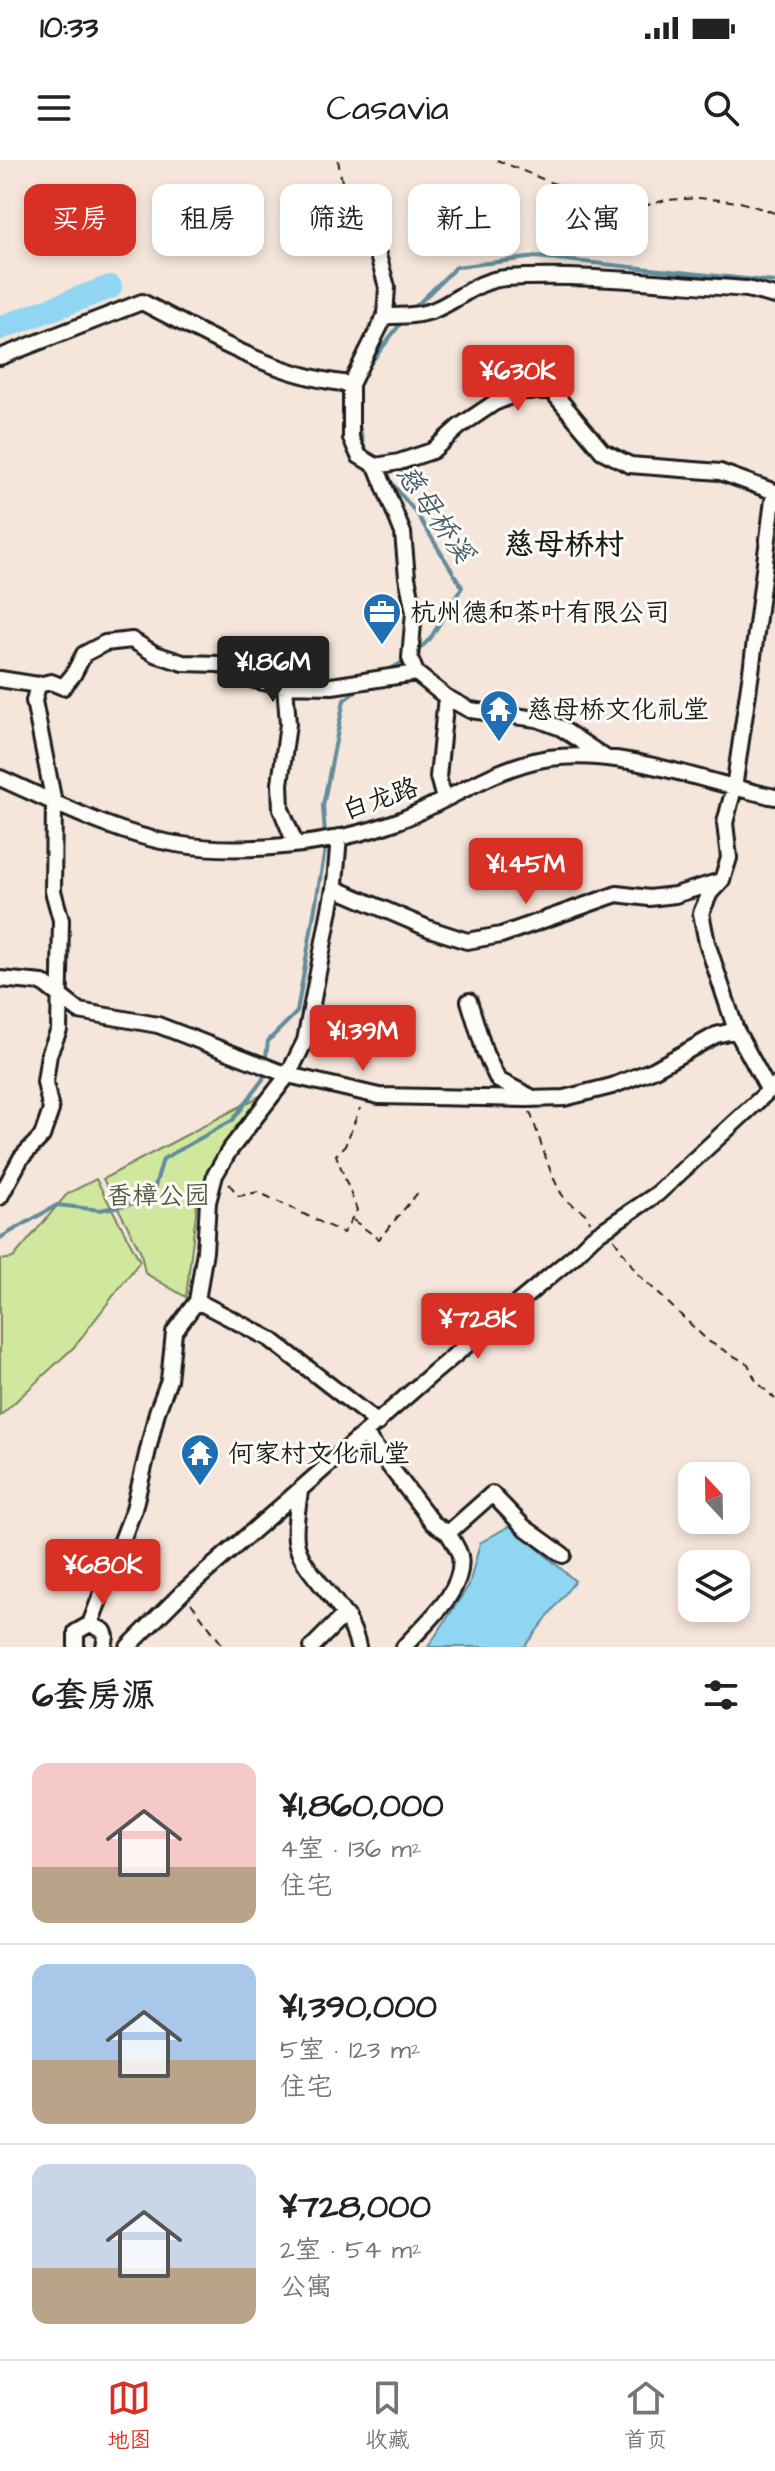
<!DOCTYPE html>
<html lang="zh">
<meta charset="utf-8">
<style>
:root{--surface:#fff;--page:#f2f2f2;--text:#222;--muted:#767676;--line:#e0e0e0;--accent:#d93025}
body{margin:0;font-family:"Architects Daughter","LXGW WenKai TC",sans-serif;background:var(--page);color:var(--text);height:100vh;display:flex;flex-direction:column;font-size:30px;white-space:nowrap}
*{box-sizing:border-box;margin:0}
p{font-size:26px;color:var(--muted)}
.icon{flex:none;width:44px;height:44px;fill:none;stroke:currentColor;stroke-width:2;stroke-linecap:round;stroke-linejoin:round}
.map{position:relative;height:1487px;overflow:hidden}
.drawer{display:flex;flex-direction:column;background:var(--surface);flex:1}
.drawer>*{flex:none}
.hud{position:absolute;left:24px;top:24px;width:728px;height:72px;display:flex;gap:16px}
.needle{width:52px;rotate:338deg}
.controls{position:absolute;left:678px;top:1302px;display:grid;gap:16px}
.controls a{display:grid;place-items:center;width:72px;height:72px;border-radius:16px;background:var(--surface);box-shadow:0 4px 12px #0003;font-size:40px}
.price{position:absolute;translate:-50% -68px;padding:0 18px;border-radius:8px;background:var(--accent);color:#fff;font-size:26px;line-height:52px;filter:drop-shadow(0 2px 4px #0008)}
.price::after{content:'';position:absolute;left:50%;top:48px;width:24px;height:18px;margin-left:-12px;background:inherit;clip-path:polygon(0 0,100% 0,50% 100%)}
.price.current{background:#222;color:#fff}
ul{padding:0;list-style:none}
li{display:flex;align-items:center;gap:24px;height:200px;padding:0 32px}
li+li{border-top:2px solid var(--line)}
li span{display:grid;place-items:center;flex:none;width:224px;height:160px;border-radius:16px;color:#555}
li>.icon{margin-inline-start:auto}
span .icon{width:96px;height:96px;fill:#fffc;stroke-width:1}
li b{font-size:34px}
h2{display:flex;justify-content:space-between;align-items:center;height:96px;padding:0 32px;font-size:34px}
.chip{padding:0 28px;border-radius:16px;background:var(--surface);box-shadow:0 4px 12px #0003;font-size:28px;line-height:72px}
.chip.current{background:var(--accent);color:#fff}
.status{display:flex;justify-content:space-between;align-items:center;height:56px;padding:0 40px;background:var(--surface);direction:ltr}
.status svg{height:22px;fill:currentColor}
header{display:flex;justify-content:space-between;align-items:center;height:104px;padding:0 32px;background:var(--surface);font-size:36px;font-weight:600}
.tabs{display:flex;justify-content:space-around;align-items:center;height:112px;border-top:2px solid var(--line);background:var(--surface);font-size:22px;color:var(--muted)}
.tabs a{display:grid;justify-items:center;gap:4px}
.tabs .current{color:var(--accent)}
.map>svg:first-child{display:block}
.green{fill:#d0e89e;stroke:#76825d;stroke-width:2}
.water{fill:#90d6f2;stroke:#628c9c;stroke-width:2}
.lines{fill:none;stroke-linecap:round;stroke-linejoin:round}
.stream{stroke:#628c9c;stroke-width:4}
.river{stroke:#90d6f2;stroke-width:24}
.minor-casing{stroke:#1c1c1c;stroke-width:20}
.path{stroke:#1c1c1c;stroke-width:2;stroke-dasharray:8 6;stroke-linecap:butt}
.minor{stroke:#fdfcf7;stroke-width:14}
.labels{text-anchor:middle;stroke-width:6;stroke-linejoin:round;paint-order:stroke}
.poi-label{font-size:26px;fill:#1c1c1c;stroke:#fdfcf7;text-anchor:start}
.street-label{font-size:26px;fill:#1c1c1c;stroke:#fdfcf7}
.park-label{font-size:26px;fill:#525943;stroke:#fdfcf7}
.water-label{font-size:28px;font-style:italic;fill:#455d67;stroke:#fdfcf7}
.quarter-label{font-size:30px;font-weight:bold;fill:#1c1c1c;stroke:#fdfcf7}
</style>
<div class="status"><b>10:33</b><svg viewBox="0 0 49 12"><path d="M0 12V9h3v3zM5 12V6h3v6zM10 12V3h3v9zM15 12V0h3v12zM26 1h20v11H26zM47 4h2v5h-2z"/></svg></div>
<header><svg class="icon" aria-label="menu" viewBox="0 0 24 24"><path d="M4 6h16M4 12h16M4 18h16"/></svg>Casavia<svg class="icon" aria-label="search" viewBox="0 0 24 24"><circle cx="10" cy="10" r="6"/><path d="M15 15l6 6"/></svg></header>
<div class="map">
<svg width="775" height="1487" viewBox="0 0 775 1487">
<rect width="100%" height="100%" fill="#f5e5da"/>
<filter id="ink" filterUnits="userSpaceOnUse"><feTurbulence type="fractalNoise" baseFrequency=".0125" numOctaves="2"/><feDisplacementMap in="SourceGraphic" scale="16" xChannelSelector="R" yChannelSelector="G"/><feConvolveMatrix kernelMatrix="1 2 1 2 8 2 1 2 1" color-interpolation-filters="sRGB"/></filter>
<g filter="url(#ink)">
<!-- green -->
<path class="green" d="M 262,935 L 199,1027 L 186,1137 L 145,1113 L 141,1092 L 103,1019 Z
M 96,1019 L 140,1101 L 74,1187 L 0,1256 L 0,1100 L 13,1098 L 67,1034 Z"/>
<!-- water -->
<path class="water" d="M 511,1365 L 575,1421 L 524,1487 L 428,1487 L 469,1425 L 480,1383 Z"/>
<g class="lines">
<!-- stream -->
<path class="stream" d="M 413,149 L 456,107 L 536,97 L 775,122
M 366,209 L 404,159
M 357,256 L 364,288 L 371,296
M 386,316 L 417,354 L 462,427 L 430,479 L 416,492
M 386,512 L 406,500
M 325,675 L 323,646 L 344,540 L 362,527
M 0,1078 L 57,1045 L 100,1050 L 151,1040 L 163,999 L 233,960 L 263,919 L 268,881 L 297,852 L 326,684"/>
<!-- river -->
<path class="river" d="M 0,168 L 110,127"/>
<defs>
<path id="minor" d="M 385,156 C 401,156 419,156 434,150 C 459,140 477,120 506,118 C 582,113 670,124 747,129 L 775,136
M 0,197 L 142,142 C 208,176 276,217 351,224 L 385,156 L 387,127 L 377,92
M 351,224 L 351,278 L 359,296 L 376,306 L 399,302 L 432,291 L 460,266 L 494,243 L 522,231 L 552,231 L 602,291 L 630,305 L 720,312 L 775,332
M 376,306 L 403,373 L 407,417 L 414,452 L 410,498 L 416,513
M 0,519 L 38,525
M 285,525 L 288,564 L 280,624 L 281,649 L 295,683
M 0,618 C 56,643 115,674 176,684 C 244,695 333,685 398,661 C 448,642 495,606 549,598 C 624,588 702,622 775,637
M 444,639 L 438,617 L 446,537
M 334,728 L 430,769 L 467,781 L 501,775 L 617,734 L 649,738 L 675,735 L 717,722
M 0,819 L 43,823 L 79,851 L 158,865 L 288,915 L 379,936 L 526,939 L 564,938 L 612,926 L 653,910 L 716,875 L 736,870
M 469,841 L 485,893 L 498,920 L 533,938
M 769,931 L 736,870 L 707,783 L 701,753 L 710,733 L 722,720 L 729,698 L 725,663 L 734,628 L 751,512 L 774,332
M 0,1037 L 21,998 L 42,976 L 51,950 L 45,922 L 49,894 L 59,870 L 61,760 L 53,731 L 54,643 L 34,541 L 38,525 L 51,522 L 63,527 L 73,515 L 84,494 L 105,483 L 132,480 L 155,494 L 183,503 L 219,504 L 254,520 L 277,525 L 332,526 L 416,513 L 446,537 L 470,550 L 537,559 L 561,568 L 606,598
M 197,1141 L 270,1179 L 378,1263
M 365,1274 L 433,1363 L 448,1373 L 492,1334 L 524,1367 L 563,1395
M 300,1331 C 298,1347 294,1365 296,1381 C 300,1413 351,1445 358,1487
M 90,1464 L 134,1349 L 157,1252 L 169,1220 L 174,1172 L 197,1141 L 205,1091 L 208,1042 L 215,1015 L 229,991 L 288,915 L 305,881 L 335,723 L 339,677
M 76,1487 L 76,1472 L 90,1464 L 104,1471 L 106,1476 L 104,1487
M 128,1487 L 183,1432 L 432,1214 L 574,1096 L 593,1077 L 657,1034 L 775,925
M 312,1487 L 339,1460 L 347,1456
M 404,1487 C 425,1463 466,1431 460,1396 C 458,1388 452,1380 448,1373"/>
</defs>
<!-- minor casing -->
<use href="#minor" class="minor-casing"/>
<!-- path -->
<path class="path" d="M 338,0 L 344,33 L 370,81
M 497,0 L 552,23 L 583,30 L 622,45 L 644,46 L 666,40 L 699,38 L 740,42 L 775,53
M 530,952 C 539,975 550,1017 563,1036 C 571,1048 586,1048 590,1062
M 229,1024 L 239,1036 L 258,1032 L 343,1073 L 357,1050 L 336,995 L 345,986 L 360,948
M 353,1060 L 379,1079 L 421,1029
M 614,1079 L 637,1113 L 708,1181 L 748,1204 L 756,1221 L 775,1239
M 191,1443 L 224,1487"/>
<!-- minor -->
<use href="#minor" class="minor"/>
</g>
</g>
<!-- icons -->
<defs>
<symbol id="office-pin" viewBox="-11 -11 22 30"><path d="M0 17L-7.5 6A9.5 9.5 0 1 1 7.5 6Z" fill="#1f6fb2" stroke="#fdfcf7"/><path d="M-6-3h4V-5.5h4V-3h4V5H-6ZM-1-4.5V-3h2v-1.5ZM-6 0V1H6V0Z" fill="#fff"/></symbol>
<symbol id="temple-pin" viewBox="-11 -11 22 30"><path d="M0 17L-7.5 6A9.5 9.5 0 1 1 7.5 6Z" fill="#1f6fb2" stroke="#fdfcf7"/><path d="M0-6L5-2H3V0L6.5 2.5H4V6H1.5V3h-3V6H-4V2.5H-6.5L-3 0V-2H-5Z" fill="#fff"/></symbol>
</defs>
<g fill-rule="evenodd">
<use href="#office-pin" x="360" y="430" width="44" height="60"/>
<use href="#temple-pin" x="477" y="527" width="44" height="60"/>
<use href="#temple-pin" x="178" y="1271" width="44" height="60"/>
</g>
<g class="labels">
<!-- poi labels -->
<g class="poi-label">
<text x="410" y="461">杭州德和茶叶有限公司</text>
<text x="527" y="558">慈母桥文化礼堂</text>
<text x="228" y="1302">何家村文化礼堂</text>
</g>
<!-- street labels -->
<g class="street-label">
<text transform="translate(380 638) rotate(-19)" y="9">白龙路</text>
</g>
<!-- park labels -->
<g class="park-label">
<text x="158" y="1044">香樟公园</text>
</g>
<!-- water labels -->
<g class="water-label">
<text transform="translate(436 353) rotate(55)" y="10">慈母桥溪</text>
</g>
<!-- quarter labels -->
<g class="quarter-label">
<text x="564" y="394">慈母桥村</text>
</g>
</g>
</svg>
<div class="controls">
<a><svg class="needle" viewBox="-14 -14 28 28"><path d="M0-13l5 13h-10z" fill="#e53935"/><path d="M0 13l5-13h-10z" fill="#767676"/></svg></a>
<a><svg class="icon" aria-label="layers" viewBox="0 0 24 24"><path d="M12 4l9 5-9 5-9-5zM3 14l9 5 9-5"/></svg></a>
</div>
<b class="price" style="left:518px;top:253px">¥630K</b>
<b class="price current" style="left:273px;top:544px">¥1.86M</b>
<b class="price" style="left:526px;top:746px">¥1.45M</b>
<b class="price" style="left:363px;top:913px">¥1.39M</b>
<b class="price" style="left:478px;top:1201px">¥728K</b>
<b class="price" style="left:103px;top:1447px">¥680K</b>
<div class="hud">
<a class="chip current">买房</a>
<a class="chip">租房</a>
<a class="chip">筛选</a>
<a class="chip">新上</a>
<a class="chip">公寓</a>
</div>
</div>
<section class="drawer">
<h2>6套房源<svg class="icon" aria-label="filters" viewBox="0 0 24 24"><path d="M4 7h16M4 17h16"/><circle cx="9" cy="7" r="2"/><circle cx="15" cy="17" r="2"/></svg></h2>
<ul>
<li><span style="background:linear-gradient(#f6c9c9 65%,#b9a48a 0)"><svg class="icon" aria-label="home" viewBox="0 0 24 24"><path d="M3 11l9-7 9 7M6 9v11h12V9"/></svg></span><div><b>¥1,860,000</b><p>4室 · 136 m²</p><p>住宅</p></div></li>
<li><span style="background:linear-gradient(#a9c7e8 60%,#b9a48a 0)"><svg class="icon" aria-label="home" viewBox="0 0 24 24"><path d="M3 11l9-7 9 7M6 9v11h12V9"/></svg></span><div><b>¥1,390,000</b><p>5室 · 123 m²</p><p>住宅</p></div></li>
<li><span style="background:linear-gradient(#c9d6e8 65%,#b9a48a 0)"><svg class="icon" aria-label="home" viewBox="0 0 24 24"><path d="M3 11l9-7 9 7M6 9v11h12V9"/></svg></span><div><b>¥728,000</b><p>2室 · 54 m²</p><p>公寓</p></div></li>
</ul>
</section>
<nav class="tabs">
<a class="current"><svg class="icon" aria-label="map" viewBox="0 0 24 24"><path d="M3 6l6-2 6 2 6-2v14l-6 2-6-2-6 2zM9 4v14M15 6v14"/></svg>地图</a>
<a><svg class="icon" aria-label="saved" viewBox="0 0 24 24"><path d="M7 4h10v16l-5-4-5 4z"/></svg>收藏</a>
<a><svg class="icon" aria-label="home" viewBox="0 0 24 24"><path d="M3 11l9-7 9 7M6 9v11h12V9"/></svg>首页</a>
</nav>
